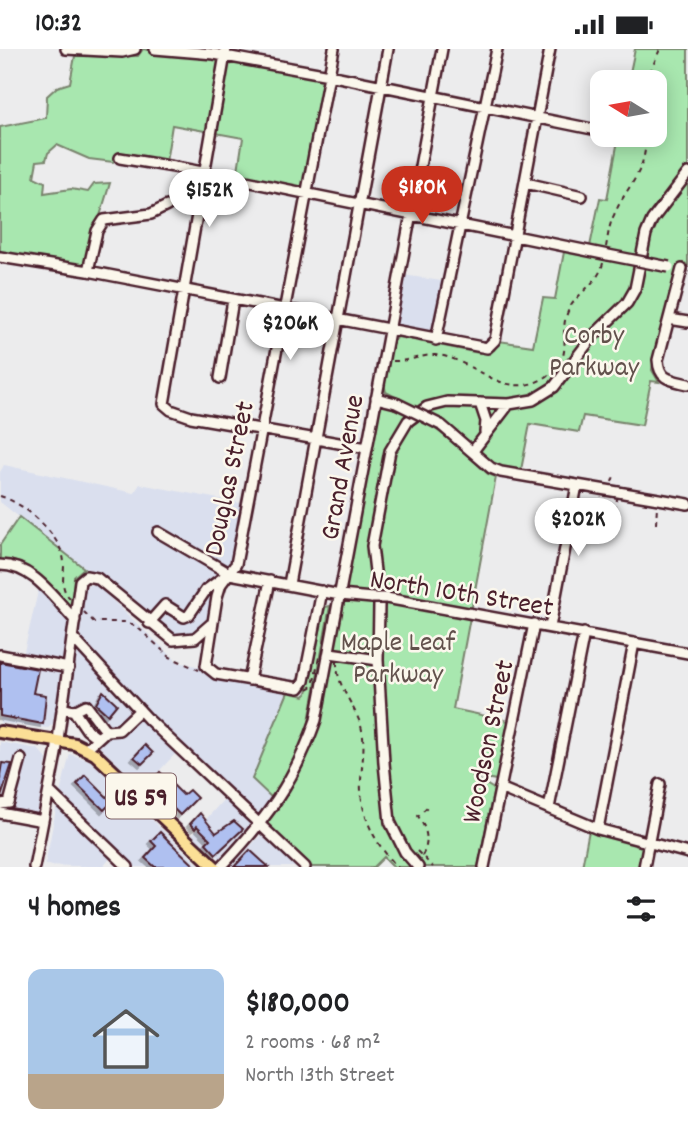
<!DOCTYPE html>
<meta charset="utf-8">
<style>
:root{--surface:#fff;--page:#f2f2f2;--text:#202124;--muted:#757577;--accent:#c8321e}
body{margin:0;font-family:Dekko,sans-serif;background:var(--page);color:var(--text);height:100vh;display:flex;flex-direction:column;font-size:26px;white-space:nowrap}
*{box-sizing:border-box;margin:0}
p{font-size:23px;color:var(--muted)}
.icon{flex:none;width:38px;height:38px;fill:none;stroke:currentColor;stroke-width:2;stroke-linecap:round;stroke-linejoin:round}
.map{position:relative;height:818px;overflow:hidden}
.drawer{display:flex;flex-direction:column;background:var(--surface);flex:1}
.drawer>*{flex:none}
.needle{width:46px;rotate:281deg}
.tools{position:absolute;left:590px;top:21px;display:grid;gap:14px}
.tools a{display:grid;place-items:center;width:77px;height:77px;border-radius:14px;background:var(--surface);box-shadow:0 4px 18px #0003;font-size:35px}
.price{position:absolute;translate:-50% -60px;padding:0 16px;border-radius:24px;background:#fff;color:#222;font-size:23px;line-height:46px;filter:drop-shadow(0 2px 4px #0008)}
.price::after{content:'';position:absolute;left:50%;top:42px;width:21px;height:16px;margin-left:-10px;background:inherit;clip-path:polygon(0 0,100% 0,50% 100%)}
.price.selected{background:var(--accent);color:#fff}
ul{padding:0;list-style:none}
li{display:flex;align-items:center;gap:21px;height:175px;padding:0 28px}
li span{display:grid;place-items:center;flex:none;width:196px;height:140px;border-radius:14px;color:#555}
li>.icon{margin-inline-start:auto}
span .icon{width:84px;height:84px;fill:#fffc;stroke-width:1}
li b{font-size:30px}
h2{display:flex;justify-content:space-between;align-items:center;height:84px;padding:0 28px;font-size:30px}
.status{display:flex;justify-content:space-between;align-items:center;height:49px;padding:0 35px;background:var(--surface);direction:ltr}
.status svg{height:19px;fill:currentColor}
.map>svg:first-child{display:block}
.built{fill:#dadfee}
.green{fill:#a8e7af;stroke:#79836d;stroke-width:2}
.building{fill:#afc0f0;stroke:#4a1f2b;stroke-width:2;filter:url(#shadow)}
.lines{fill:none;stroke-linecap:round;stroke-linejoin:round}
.minor-casing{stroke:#4a1f2b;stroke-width:14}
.major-casing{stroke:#4a1f2b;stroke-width:16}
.path{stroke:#4a1f2b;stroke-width:2;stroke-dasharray:5 5;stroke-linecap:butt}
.minor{stroke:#fbf7ec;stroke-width:9}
.major{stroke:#fbdf96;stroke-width:10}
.minor-bridge-casing{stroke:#4a1f2b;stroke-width:14;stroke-linecap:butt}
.minor-bridge{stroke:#fbf7ec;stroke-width:9}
.labels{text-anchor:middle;stroke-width:5;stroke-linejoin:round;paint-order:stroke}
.shield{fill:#fbf7ec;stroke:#7f6065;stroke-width:2}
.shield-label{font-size:26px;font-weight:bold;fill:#4a1f2b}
.park-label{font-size:28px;fill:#62514c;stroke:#fbf7ec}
.street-label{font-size:28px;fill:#4a1f2b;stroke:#fbf7ec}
</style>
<div class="status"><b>10:32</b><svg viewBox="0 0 49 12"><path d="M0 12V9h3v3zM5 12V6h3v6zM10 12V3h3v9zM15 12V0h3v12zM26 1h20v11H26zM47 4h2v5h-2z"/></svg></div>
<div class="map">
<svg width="688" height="818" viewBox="0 0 688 818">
<defs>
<filter id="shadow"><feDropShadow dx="-3" dy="3" stdDeviation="0" flood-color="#0004"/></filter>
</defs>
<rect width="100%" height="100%" fill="#ececed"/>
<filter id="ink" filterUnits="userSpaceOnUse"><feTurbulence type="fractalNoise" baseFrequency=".0143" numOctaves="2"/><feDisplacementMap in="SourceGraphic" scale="14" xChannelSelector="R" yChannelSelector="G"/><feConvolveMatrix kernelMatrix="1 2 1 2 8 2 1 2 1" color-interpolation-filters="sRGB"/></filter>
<g filter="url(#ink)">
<!-- built -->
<path class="built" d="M 404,226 L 447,233 L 435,286 L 396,277 Z
M 4,416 L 134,444 L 140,435 L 245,455 L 233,516 L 216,541 L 207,575 L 192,586 L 175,586 L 115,535 L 98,523 L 84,519 L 0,453 L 0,423 Z
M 95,535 L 178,613 L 201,618 L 214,628 L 288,643 L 252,730 L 273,750 L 252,780 L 221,810 L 192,786 L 225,749 L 211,736 L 215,730 L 140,658 L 76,588 L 82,545 L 85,537 Z
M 39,538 L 70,569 L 63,615 L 23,607 Z
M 77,600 L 177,703 L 143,739 L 68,668 Z
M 0,608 L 62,621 L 54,674 L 48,679 L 0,674 Z
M 0,693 L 38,700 L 47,710 L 37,769 L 0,762 Z
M 70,705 L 91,712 L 201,818 L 132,818 L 59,748 Z
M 57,755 L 111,808 L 103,818 L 45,816 Z
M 261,786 L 296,818 L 230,818 Z"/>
<!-- green -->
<path class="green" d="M 143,0 L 158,3 L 160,0 L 223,0 L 221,9 L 326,31 L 303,141 L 237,128 L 243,89 L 172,76 L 166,113 L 118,107 L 113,113 L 89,110 L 57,96 L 48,104 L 46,111 L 37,112 L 34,128 L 45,133 L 44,144 L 71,140 L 88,143 L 94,135 L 110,134 L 86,213 L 84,216 L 0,203 L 0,78 L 46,69 L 47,47 L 57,38 L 70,34 L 75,7 L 138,7 Z
M 635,0 L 688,0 L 688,216 L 681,215 L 653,315 L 652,321 L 659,333 L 651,332 L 642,376 L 583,367 L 579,383 L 530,375 L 521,421 L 496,417 L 451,377 L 386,343 L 384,335 L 392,292 L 398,288 L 479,304 L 494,301 L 499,292 L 533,297 L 543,249 L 555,250 L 564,203 L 588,207 L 600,149 L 607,150 L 619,86 L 654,86 L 654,33 L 628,33 Z
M 388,356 C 431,370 456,396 488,425 L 496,428 L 453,660 L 509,672 L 497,731 L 472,727 L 494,740 L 478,818 L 394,818 L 384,808 L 374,818 L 312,818 L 265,776 L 298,726 L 322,664 L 380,360 L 382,357 Z
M 19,468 L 84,519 L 74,528 L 72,563 C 54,544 30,507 0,511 L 0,496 Z
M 330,557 L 308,678 L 293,718 L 273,750 L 252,730 L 288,643 L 304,647 L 307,644 L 325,558 Z
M 589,781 L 644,797 L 640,818 L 582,818 Z"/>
<!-- building -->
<path class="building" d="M 0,613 L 38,620 L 33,644 L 46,646 L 43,675 L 0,667 Z
M 103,642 L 117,655 L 108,666 L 96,655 Z
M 145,696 L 153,704 L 142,715 L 134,708 Z
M 2,714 L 12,715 L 1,748 L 0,726 Z
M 160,723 L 183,746 L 189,741 L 197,749 L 180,766 L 149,735 Z
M 85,726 L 112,753 L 104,761 L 77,735 Z
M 200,764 L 216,784 L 234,772 L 243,780 L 216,805 L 206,794 L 210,790 L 197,777 L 195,780 L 190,775 Z
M 160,783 L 172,795 L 196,818 L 155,818 L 145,809 L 156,797 L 151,792 Z
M 250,801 L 262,812 L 269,818 L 234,818 Z"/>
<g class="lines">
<defs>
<path id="minor" d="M 66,0 L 122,3 L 135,0
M 155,0 L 214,5 L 329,26 L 602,82
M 226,0 L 164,355 L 171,361 L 191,368 L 367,399
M 120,109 L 192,121 L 608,206
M 526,134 L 582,147
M 0,208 L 88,222 L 487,299 L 495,291 L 550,0
M 682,220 L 658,311 C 659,331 671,331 688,335
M 88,222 L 97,182 L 104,171 L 151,165 L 167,157
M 669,270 L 688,273
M 436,291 L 497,0
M 220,329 L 233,251
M 376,349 L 396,354
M 480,354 L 486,372 L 485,383
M 441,376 L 491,419 L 501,423 L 688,455
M 473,402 L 509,355
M 158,483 L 230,525 L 340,546 L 372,549
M 0,516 C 33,516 54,549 75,571
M 289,535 L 388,0
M 322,542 L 304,632 L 299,639 L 216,625 L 206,617 L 217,548 L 221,535 L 236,515 L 334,0
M 386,549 L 688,604
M 149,574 L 165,556 L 184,568 L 189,566 L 206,541 L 225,527
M 550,578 L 577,436
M 73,589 L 149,671 L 305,818
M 330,604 L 378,611
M 0,606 L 69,619
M 249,631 L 270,532
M 62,659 L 74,662 L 86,656 L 106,682
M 74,662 L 87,681 L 96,688
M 86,700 L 106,682 L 119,681 L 140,661
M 500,739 L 598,780 L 688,804
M 49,742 L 128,818
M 0,755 L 9,754 L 21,710
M 549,759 L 584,584
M 0,764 L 43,772
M 598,780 L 634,594
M 34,818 L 56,705 L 80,532 L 86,527 L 97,529 L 173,591 L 195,589 L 211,575
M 221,818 C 266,771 294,733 316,671 L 442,0
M 418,818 L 405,803 L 390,773 L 384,714 L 378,611 L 379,556 L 372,497 L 390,402 L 408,372 L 427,358 L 447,353 L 509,355 L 533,351 L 554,338 L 593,287 L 627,254 L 635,240 L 646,185 L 652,171 L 688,124
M 484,818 L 534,575
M 644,818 L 660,735"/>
<path id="major" d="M 0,683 L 75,695 L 95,705 L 215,818"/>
</defs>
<!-- minor casing -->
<use href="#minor" class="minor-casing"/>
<!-- major casing -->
<use href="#major" class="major-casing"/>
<!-- path -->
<path class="path" d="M 646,33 L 660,0
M 606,198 C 608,187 609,176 614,166 C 628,134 646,126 646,86
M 393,312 C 408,313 421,306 435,306 C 471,307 503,355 546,328 C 553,323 560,316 563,307 C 567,293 561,279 567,265 C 574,244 598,237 603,214
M 612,433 L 614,427
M 0,447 C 24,454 56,482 63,507 C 67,522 57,537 70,549
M 593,457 L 594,448
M 615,462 L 617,450
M 656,475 L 657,456
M 84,563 L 94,573 L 125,573 L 137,578 L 170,608 L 199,621
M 337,612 C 336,638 354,654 361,677 C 366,696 362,712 361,731 C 359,764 375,796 398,818
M 308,640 L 313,637 L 319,608
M 417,802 L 433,818
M 422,807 C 430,793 427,780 418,767 L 428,757"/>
<!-- minor -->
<use href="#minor" class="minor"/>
<!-- major -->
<use href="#major" class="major"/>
<defs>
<path id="minor-bridge" d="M 608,206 L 669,218
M 396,354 L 441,376
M 372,549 L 386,549"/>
</defs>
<!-- minor-bridge casing -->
<use href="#minor-bridge" class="minor-bridge-casing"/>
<!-- minor-bridge -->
<use href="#minor-bridge" class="minor-bridge"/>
</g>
</g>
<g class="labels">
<!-- shield labels -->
<rect class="shield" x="106" y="724.5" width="70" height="45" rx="5"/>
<g class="shield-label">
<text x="141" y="756">US 59</text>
</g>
<!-- park labels -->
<g class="park-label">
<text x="594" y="294">Corby<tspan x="594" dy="32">Parkway</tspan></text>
<text x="398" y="601">Maple Leaf<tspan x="398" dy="32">Parkway</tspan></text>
</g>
<!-- street labels -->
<g class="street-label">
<text transform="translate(340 418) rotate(-80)" y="10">Grand Avenue</text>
<text transform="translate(227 429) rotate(-78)" y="10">Douglas Street</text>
<text transform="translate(462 542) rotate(9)" y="10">North 10th Street</text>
<text transform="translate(486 692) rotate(-78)" y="10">Woodson Street</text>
</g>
</g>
</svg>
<div class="tools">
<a><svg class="needle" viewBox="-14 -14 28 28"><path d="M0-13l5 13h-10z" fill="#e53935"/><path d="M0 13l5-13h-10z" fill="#757577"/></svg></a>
</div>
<b class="price selected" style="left:422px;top:177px">$180K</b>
<b class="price" style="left:209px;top:180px">$152K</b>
<b class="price" style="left:290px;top:313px">$206K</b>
<b class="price" style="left:578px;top:509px">$202K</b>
</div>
<section class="drawer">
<h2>4 homes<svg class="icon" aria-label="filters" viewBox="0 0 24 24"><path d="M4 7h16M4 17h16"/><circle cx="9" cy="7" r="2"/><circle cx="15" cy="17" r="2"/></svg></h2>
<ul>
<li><span style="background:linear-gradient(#a9c7e8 75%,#b9a48a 0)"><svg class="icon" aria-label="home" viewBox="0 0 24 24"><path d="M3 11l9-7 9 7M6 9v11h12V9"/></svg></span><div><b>$180,000</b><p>2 rooms · 68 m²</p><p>North 13th Street</p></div></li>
</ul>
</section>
